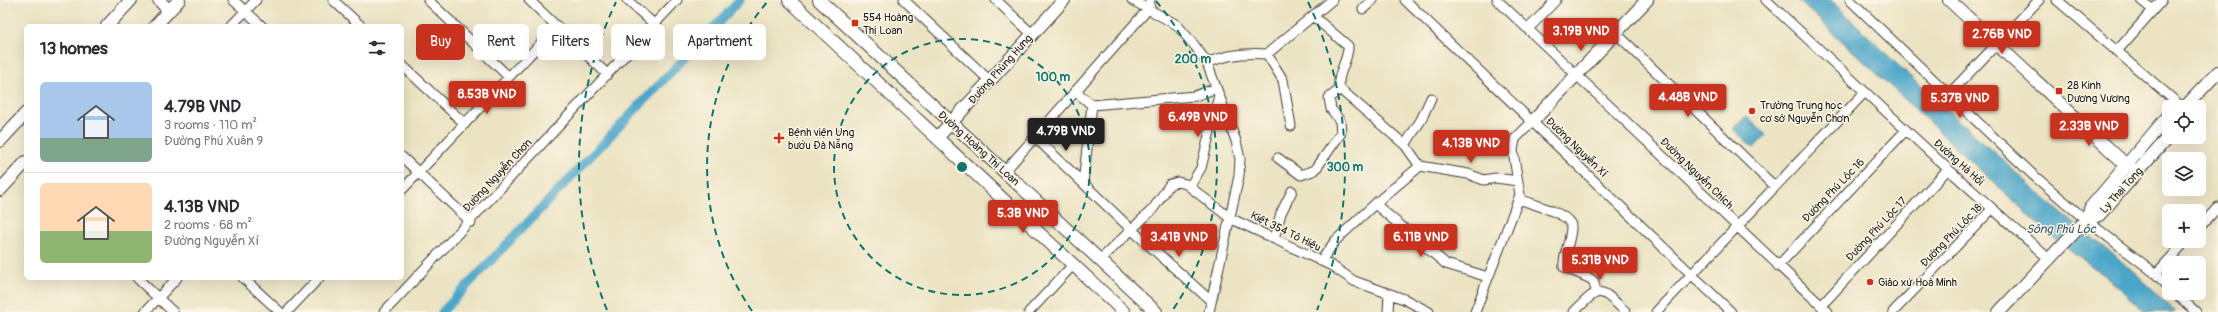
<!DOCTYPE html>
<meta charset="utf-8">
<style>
:root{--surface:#fff;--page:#f7f7f7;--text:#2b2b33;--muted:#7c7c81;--line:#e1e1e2;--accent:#c8321e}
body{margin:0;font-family:Pangolin,sans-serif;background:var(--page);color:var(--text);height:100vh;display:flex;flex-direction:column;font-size:15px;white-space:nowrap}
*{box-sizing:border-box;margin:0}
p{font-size:13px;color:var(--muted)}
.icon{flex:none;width:22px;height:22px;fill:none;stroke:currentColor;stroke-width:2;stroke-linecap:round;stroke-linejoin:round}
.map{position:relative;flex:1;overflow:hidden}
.details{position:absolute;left:24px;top:24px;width:380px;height:256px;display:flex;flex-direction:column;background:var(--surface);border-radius:6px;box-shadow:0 4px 16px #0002}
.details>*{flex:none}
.banner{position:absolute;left:416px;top:24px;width:380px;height:36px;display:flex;gap:8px}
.buttons{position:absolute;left:2162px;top:100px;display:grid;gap:8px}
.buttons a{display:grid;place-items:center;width:44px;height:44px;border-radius:6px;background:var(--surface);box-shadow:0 4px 16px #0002;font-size:20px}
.price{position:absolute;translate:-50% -34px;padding:0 9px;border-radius:4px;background:var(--accent);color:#fff;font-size:13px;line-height:26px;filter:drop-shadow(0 1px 2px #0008)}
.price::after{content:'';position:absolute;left:50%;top:24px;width:12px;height:9px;margin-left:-6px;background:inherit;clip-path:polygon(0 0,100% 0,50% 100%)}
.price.selected{background:#222;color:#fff}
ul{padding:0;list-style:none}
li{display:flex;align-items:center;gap:12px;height:100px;padding:0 16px}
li+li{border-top:1px solid var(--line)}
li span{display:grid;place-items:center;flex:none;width:112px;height:80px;border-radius:6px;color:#555}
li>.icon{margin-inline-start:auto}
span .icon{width:48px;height:48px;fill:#fffc;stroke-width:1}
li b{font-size:17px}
h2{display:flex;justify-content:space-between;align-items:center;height:48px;padding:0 16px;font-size:17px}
.tag{padding:0 14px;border-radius:6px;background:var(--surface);box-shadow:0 4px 16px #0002;font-size:14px;line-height:36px}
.tag.selected{background:var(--accent);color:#fff}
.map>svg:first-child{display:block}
.water{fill:#4ba6c9;stroke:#346172}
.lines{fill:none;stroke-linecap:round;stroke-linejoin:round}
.canal{stroke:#4ba6c9;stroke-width:9}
.street-casing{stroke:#3b3a35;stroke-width:11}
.secondary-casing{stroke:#3b3a35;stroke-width:14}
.street{stroke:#fff;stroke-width:9}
.secondary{stroke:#fff;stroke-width:12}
.ring{fill:none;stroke:#0f766e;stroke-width:2;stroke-dasharray:7 5}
.poi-dot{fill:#c8321e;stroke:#fcf5e5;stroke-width:1.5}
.labels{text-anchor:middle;stroke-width:3;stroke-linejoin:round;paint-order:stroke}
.poi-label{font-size:11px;fill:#1c1c1c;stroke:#fcf5e5;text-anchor:start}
.street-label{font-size:11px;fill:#1c1c1c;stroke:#fcf5e5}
.water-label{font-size:12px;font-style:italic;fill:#315a6a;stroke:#fcf5e5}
.centre{fill:#0f766e;stroke:#fcf5e5;stroke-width:2}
.ring-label{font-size:12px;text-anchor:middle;font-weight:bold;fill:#0f766e;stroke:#fcf5e5;stroke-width:3;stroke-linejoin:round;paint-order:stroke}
</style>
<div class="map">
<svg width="2218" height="312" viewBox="0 0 2218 312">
<rect width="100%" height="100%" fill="#fcf5e5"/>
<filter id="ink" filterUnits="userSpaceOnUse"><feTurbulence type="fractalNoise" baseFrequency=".025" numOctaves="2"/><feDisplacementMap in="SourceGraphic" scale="8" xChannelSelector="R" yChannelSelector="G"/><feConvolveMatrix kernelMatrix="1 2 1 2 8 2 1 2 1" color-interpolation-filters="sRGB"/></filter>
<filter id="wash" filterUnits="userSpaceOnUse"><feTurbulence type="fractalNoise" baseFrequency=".012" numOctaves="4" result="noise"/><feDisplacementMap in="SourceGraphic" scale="16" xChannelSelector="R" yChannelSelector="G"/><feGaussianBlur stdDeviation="0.9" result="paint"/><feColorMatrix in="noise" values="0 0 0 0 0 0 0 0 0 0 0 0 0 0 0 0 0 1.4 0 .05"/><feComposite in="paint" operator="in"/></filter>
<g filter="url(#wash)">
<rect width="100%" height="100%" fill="#ebe3c2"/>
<!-- water -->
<path class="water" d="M 1798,0 L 1831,0 L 1904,71 L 2061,213 L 2118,258 L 2176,312 L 2145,312 L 2108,278 L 2051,236 Z
M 1746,116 L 1766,135 L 1754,148 L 1733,129 Z"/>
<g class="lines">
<!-- canal -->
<path class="canal" d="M 442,312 L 740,0"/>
</g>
</g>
<g filter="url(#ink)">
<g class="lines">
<defs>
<path id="street" d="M 233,0 L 262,26
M 333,0 L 361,26
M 428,0 L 509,77
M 529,0 L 607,74
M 627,0 L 654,24
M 904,0 L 989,80
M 996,0 L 1032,34
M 1132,0 L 1177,25 L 1195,46 L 1207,63 L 1236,141 L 1240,159 L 1239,176 L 1209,312
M 1405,0 L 1731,312
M 1497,0 L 1828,312
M 1766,0 L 1948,169 L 2049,259
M 1850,0 L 2032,174 L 2086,220 L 2155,273 L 2169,287
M 2057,0 L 2182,107
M 2141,0 L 2153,10
M 1363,9 L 1373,0
M 1313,16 L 1348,46 C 1349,60 1335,76 1340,89 L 1405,145 L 1420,166 L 1376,203 L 1335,241 L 1321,261
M 231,26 L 256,0
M 1528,29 L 1556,0
M 1616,33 L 1775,187
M 2117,51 L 2162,0
M 1267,54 L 1283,80 L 1291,126
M 1207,63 C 1227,54 1245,52 1267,54 L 1332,0
M 402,65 L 465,124
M 1075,91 L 1092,105
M 1949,94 L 2039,0
M 1035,137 L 1132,230 L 1211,301
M 1405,145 L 1421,120 L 1431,98
M 402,157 L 471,222
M 1278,158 L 1301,175 L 1315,170 L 1341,133 L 1340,121 L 1331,109 L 1329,98 L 1340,89
M 1420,166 L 1468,174 L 1484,180 L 1496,178 L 1518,181
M 1005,171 L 1149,8 L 1150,0
M 1083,183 L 1092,105 L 1195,96 L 1216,88
M 1190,186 L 1201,168 L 1219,95
M 402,190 L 557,26
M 1518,199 C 1529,203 1572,214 1571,227 C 1571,241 1563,254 1564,267 L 1591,279 L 1594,282 L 1596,292
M 1375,204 L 1446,264 L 1488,277
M 2199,228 L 2218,207
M 1274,239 L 1281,213 L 1292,191
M 1100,260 L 1153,209 L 1170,184 L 1178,182 L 1186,184 L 1230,218 L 1332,266 L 1354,281 L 1404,299 L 1429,312
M 1778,266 L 1906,130
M 2156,274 L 2186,241
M 137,278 L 173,312
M 243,278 L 280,312
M 2175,293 L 2196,312
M 1821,306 L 1948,169
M 145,312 L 177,278
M 287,312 L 319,278
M 384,312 L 677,0
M 1029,312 L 1073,265
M 1388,312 L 1389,294
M 1475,312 L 1520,195 L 1513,151 L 1515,139 L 1533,121
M 1574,312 C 1601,285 1599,287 1626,312
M 1656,312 L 1865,92
M 1893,312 L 1992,209"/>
<path id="secondary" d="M 159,0 L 169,11
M 789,0 L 1124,312
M 819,0 L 1156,312
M 1949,0 L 2136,174
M 107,26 L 131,0
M 155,26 L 179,0
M 2185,107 L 2218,72
M 1533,121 L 1647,0
M 937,138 L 1064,0
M 0,141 L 26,113
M 0,190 L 26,162
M 2086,220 L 2099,215 L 2169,136
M 1999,312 L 2086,220 L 2091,207 L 2169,115"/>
</defs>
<!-- street casing -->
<use href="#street" class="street-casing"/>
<!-- secondary casing -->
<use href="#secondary" class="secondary-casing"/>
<!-- street -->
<use href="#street" class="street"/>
<!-- secondary -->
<use href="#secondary" class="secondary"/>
</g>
</g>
<!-- distance rings -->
<g class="ring">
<circle cx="962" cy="167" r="128"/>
<path d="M752 311A255 255 0 0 1 768 1M1156 1A255 255 0 0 1 1172 311"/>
<path d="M607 310A383 383 0 0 1 616 2M1308 2A383 383 0 0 1 1317 310"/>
</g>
<!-- markers -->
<g class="poi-dot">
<rect x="851" y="19" width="8" height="8" rx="2"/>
<rect x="2055" y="87" width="8" height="8" rx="2"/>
<circle cx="1752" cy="111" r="4"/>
<path d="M777 132h4v4h4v4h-4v4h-4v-4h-4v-4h4z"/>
<circle cx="1870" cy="282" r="4"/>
</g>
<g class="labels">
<!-- poi labels -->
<g class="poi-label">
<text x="863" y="21">554 Hoàng<tspan x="863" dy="13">Thị Loan</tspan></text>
<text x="2067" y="89">28 Kinh<tspan x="2067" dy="13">Dương Vương</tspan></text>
<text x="1760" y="109">Trường Trung học<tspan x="1760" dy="13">cơ sở Nguyễn Chơn</tspan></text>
<text x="788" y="136">Bệnh viện Ung<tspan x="788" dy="13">bướu Đà Nẵng</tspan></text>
<text x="1878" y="286">Giáo xứ Hoà Minh</text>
</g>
<!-- street labels -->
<g class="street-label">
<text transform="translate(1000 69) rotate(-48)" y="4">Đường Phùng Hưng</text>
<text transform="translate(1577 147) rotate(44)" y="4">Đường Nguyễn Xí</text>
<text transform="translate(979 148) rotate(42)" y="4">Đường Hoàng Thị Loan</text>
<text transform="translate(1959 162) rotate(42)" y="4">Đường Hà Hồi</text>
<text transform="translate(1697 173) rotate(44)" y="4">Đường Nguyễn Chích</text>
<text transform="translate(497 175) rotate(-47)" y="4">Đường Nguyễn Chơn</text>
<text transform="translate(1833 190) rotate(-46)" y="4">Đường Phú Lộc 16</text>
<text transform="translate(2121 190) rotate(-48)" y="4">Ly Thai Tong</text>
<text transform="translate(1876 229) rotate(-47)" y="4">Đường Phú Lộc 17</text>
<text transform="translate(1286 231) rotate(26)" y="4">Kiệt 354 Tô Hiệu</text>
<text transform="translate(1951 235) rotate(-46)" y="4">Đường Phú Lộc 18</text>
</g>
<!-- water labels -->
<g class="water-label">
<text x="2061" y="233">Sông Phú Lộc</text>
</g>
</g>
<circle cx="962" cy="167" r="6" class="centre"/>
<g class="ring-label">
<text x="1193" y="63">200 m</text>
<text x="1053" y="81">100 m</text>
<text x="1345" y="171">300 m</text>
</g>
</svg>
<div class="buttons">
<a><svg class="icon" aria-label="locate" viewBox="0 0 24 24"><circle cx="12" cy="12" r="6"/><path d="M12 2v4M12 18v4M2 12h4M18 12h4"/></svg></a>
<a><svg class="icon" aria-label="layers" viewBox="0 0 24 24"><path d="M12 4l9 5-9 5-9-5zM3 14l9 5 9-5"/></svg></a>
<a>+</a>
<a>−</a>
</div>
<b class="price" style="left:1581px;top:52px">3.19B VND</b>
<b class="price" style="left:2002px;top:55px">2.76B VND</b>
<b class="price" style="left:487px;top:115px">8.53B VND</b>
<b class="price" style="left:1688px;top:118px">4.48B VND</b>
<b class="price" style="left:1960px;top:119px">5.37B VND</b>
<b class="price" style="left:1198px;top:138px">6.49B VND</b>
<b class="price" style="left:2089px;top:147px">2.33B VND</b>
<b class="price selected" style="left:1066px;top:152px">4.79B VND</b>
<b class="price" style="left:1471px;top:164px">4.13B VND</b>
<b class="price" style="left:1023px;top:234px">5.3B VND</b>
<b class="price" style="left:1179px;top:258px">3.41B VND</b>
<b class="price" style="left:1421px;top:258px">6.11B VND</b>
<b class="price" style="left:1600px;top:281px">5.31B VND</b>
<div class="banner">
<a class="tag selected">Buy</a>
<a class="tag">Rent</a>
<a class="tag">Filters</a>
<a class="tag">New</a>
<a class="tag">Apartment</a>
</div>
<section class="details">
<h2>13 homes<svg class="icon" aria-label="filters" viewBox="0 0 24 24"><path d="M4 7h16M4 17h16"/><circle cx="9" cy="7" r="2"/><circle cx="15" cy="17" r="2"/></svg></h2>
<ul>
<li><span style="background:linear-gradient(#a9c7e8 70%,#7fa58c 0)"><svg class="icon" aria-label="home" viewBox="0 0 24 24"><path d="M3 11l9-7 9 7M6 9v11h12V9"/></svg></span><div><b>4.79B VND</b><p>3 rooms · 110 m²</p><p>Đường Phú Xuân 9</p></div></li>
<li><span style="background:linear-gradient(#ffd9b3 60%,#8fb573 0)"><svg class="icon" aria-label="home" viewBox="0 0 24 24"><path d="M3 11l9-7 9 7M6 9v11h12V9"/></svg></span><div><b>4.13B VND</b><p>2 rooms · 68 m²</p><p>Đường Nguyễn Xí</p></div></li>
</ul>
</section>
</div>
